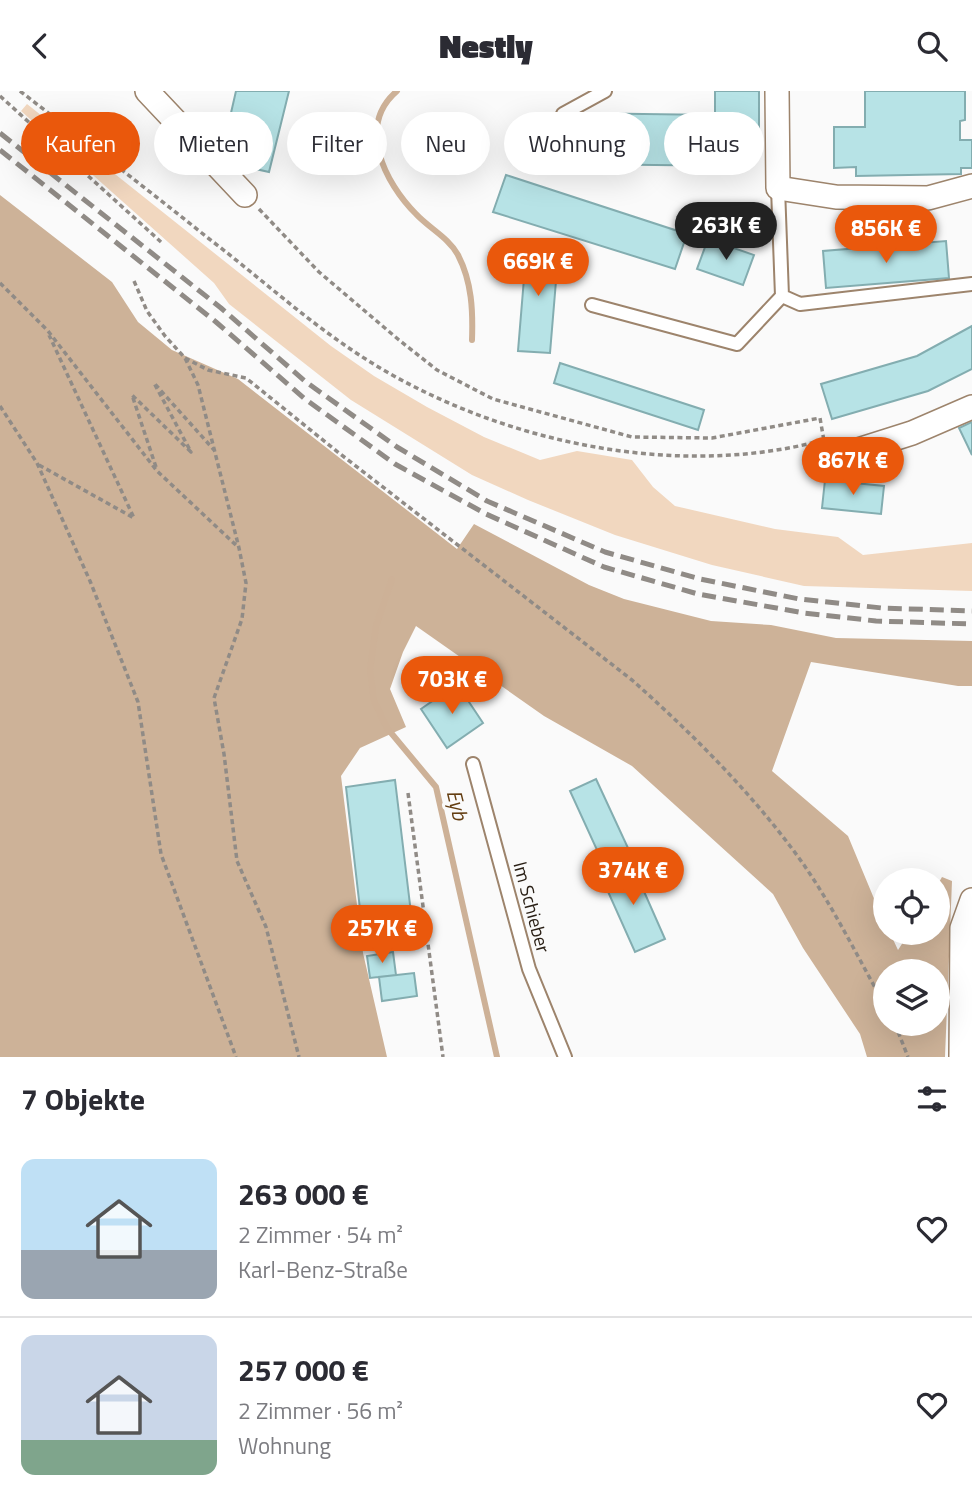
<!DOCTYPE html>
<html lang="de">
<meta charset="utf-8">
<style>
:root{--surface:#fff;--page:#f2f2f3;--text:#2b2b33;--muted:#7c7c81;--line:#e1e1e2;--accent:#ea580c}
body{margin:0;font-family:"Titillium Web",sans-serif;background:var(--page);color:var(--text);height:100vh;display:flex;flex-direction:column;font-size:26px;white-space:nowrap}
*{box-sizing:border-box;margin:0}
p{font-size:23px;color:var(--muted)}
.icon{flex:none;width:38px;height:38px;fill:none;stroke:currentColor;stroke-width:2;stroke-linecap:round;stroke-linejoin:round}
.map{position:relative;height:966px;overflow:hidden}
.drawer{display:flex;flex-direction:column;background:var(--surface);flex:1}
.drawer>*{flex:none}
.guide{position:absolute;left:21px;top:21px;width:931px;height:63px;display:flex;gap:14px}
.buttons{position:absolute;left:873px;top:777px;display:grid;gap:14px}
.buttons a{display:grid;place-items:center;width:77px;height:77px;border-radius:50%;background:var(--surface);box-shadow:0 7px 28px #0002;font-size:35px}
.price{position:absolute;translate:-50% -60px;padding:0 16px;border-radius:24px;background:var(--accent);color:#fff;font-size:23px;line-height:46px;filter:drop-shadow(0 2px 4px #0008)}
.price::after{content:'';position:absolute;left:50%;top:42px;width:21px;height:16px;margin-left:-10px;background:inherit;clip-path:polygon(0 0,100% 0,50% 100%)}
.price.current{background:#222;color:#fff}
ul{padding:0;list-style:none}
li{display:flex;align-items:center;gap:21px;height:175px;padding:0 21px}
li+li{border-top:2px solid var(--line)}
li span{display:grid;place-items:center;flex:none;width:196px;height:140px;border-radius:14px;color:#555}
li>.icon{margin-inline-start:auto}
span .icon{width:84px;height:84px;fill:#fffc;stroke-width:1}
li b{font-size:30px}
h2{display:flex;justify-content:space-between;align-items:center;height:84px;padding:0 21px;font-size:30px}
.pill{padding:0 24px;border-radius:32px;background:var(--surface);box-shadow:0 7px 28px #0002;font-size:24px;line-height:63px}
.pill.current{background:var(--accent);color:#fff}
header{display:flex;justify-content:space-between;align-items:center;height:91px;padding:0 21px;background:var(--surface);font-size:32px;font-weight:800}
.map>svg:first-child{display:block}
.green{fill:#f1d7bf}
.forest{fill:#cdb298;fill-rule:evenodd}
.lines{fill:none;stroke-linecap:round;stroke-linejoin:round}
.stream{stroke:#cdb197;stroke-width:6}
.building{fill:#b7e3e6;stroke:#83adb0;stroke-width:2}
.service-casing{stroke:#9d846c;stroke-width:16}
.minor-casing{stroke:#9d846c;stroke-width:26}
.path{stroke:#908b86;stroke-width:3.5;stroke-dasharray:5 3.5;stroke-linecap:butt}
.service{stroke:#fff;stroke-width:12}
.minor{stroke:#fff;stroke-width:23}
.rail{stroke:#908b86;stroke-width:5;stroke-dasharray:14 7;stroke-linecap:butt}
.labels{text-anchor:middle;stroke-width:6;stroke-linejoin:round;paint-order:stroke}
.street-label{font-size:19px;fill:#2a2016;stroke:#fafafa}
.water-label{font-size:21px;font-style:italic;fill:#643e12;stroke:#fafafa}
</style>
<header><svg class="icon" aria-label="back" viewBox="0 0 24 24"><path d="M15 5l-7 7 7 7"/></svg>Nestly<svg class="icon" aria-label="search" viewBox="0 0 24 24"><circle cx="10" cy="10" r="6"/><path d="M15 15l6 6"/></svg></header>
<div class="map">
<svg width="972" height="966" viewBox="0 0 972 966">
<rect width="100%" height="100%" fill="#fafafa"/>
<!-- green -->
<path class="green" d="M 27,13 L 331,255 L 374,285 L 427,316 L 484,346 L 540,369 L 577,360 L 632,369 L 653,396 L 675,415 L 775,438 L 838,446 L 863,464 L 972,452 L 972,500 L 804,495 L 712,474 L 615,444 L 528,409 L 472,384 L 351,309 L 229,213 L 214,192 L 21,20 Z"/>
<!-- forest -->
<path class="forest" d="M 0,104 L 112,191 L 138,231 L 172,259 L 238,288 L 457,458 L 474,433 L 589,494 L 624,508 L 711,530 L 771,534 L 836,547 L 972,550 L 972,595 L 958,595 L 811,571 L 772,680 L 848,745 L 885,834 L 886,842 L 890,842 L 898,859 L 909,842 L 938,842 L 938,793 L 942,786 L 952,790 L 945,966 L 867,966 L 860,943 L 803,857 L 773,803 L 632,675 L 544,625 L 416,535 L 403,561 L 390,598 L 406,636 L 360,657 L 341,685 L 363,862 L 387,966 L 0,966 ZM 886,880 L 938,880 L 938,933 L 886,933 Z"/>
<g class="lines">
<!-- stream -->
<path class="stream" d="M 397,0 C 356,35 385,92 416,123 C 429,137 449,147 458,164 C 472,191 473,220 472,249
M 392,488 L 376,535 L 370,579 L 374,610 L 387,637 L 436,696 L 497,966"/>
</g>
<!-- building -->
<path class="building" d="M 236,0 L 289,0 L 269,81 L 220,70 Z
M 715,0 L 759,0 L 759,58 L 739,58 L 739,75 L 571,73 L 572,22 L 715,24 Z
M 865,0 L 965,0 L 965,29 L 960,30 L 960,49 L 972,49 L 972,77 L 961,77 L 961,83 L 856,85 L 856,76 L 834,77 L 834,36 L 865,36 Z
M 506,84 L 687,143 L 675,178 L 493,121 Z
M 730,116 L 760,119 L 758,134 L 729,131 Z
M 708,148 L 754,164 L 743,194 L 697,178 Z
M 946,150 L 949,187 L 826,197 L 823,160 Z
M 527,151 L 559,154 L 550,262 L 518,260 Z
M 972,235 L 972,278 L 928,300 L 832,328 L 821,293 L 917,265 Z
M 560,272 L 704,319 L 698,339 L 554,292 Z
M 972,331 L 972,364 L 959,337 Z
M 825,389 L 884,395 L 881,423 L 822,417 Z
M 457,593 L 483,632 L 447,657 L 421,618 Z
M 596,688 L 628,757 L 602,770 L 570,700 Z
M 395,689 L 414,847 L 364,853 L 346,696 Z
M 631,771 L 665,848 L 635,861 L 601,785 Z
M 393,861 L 396,884 L 370,887 L 367,865 Z
M 414,882 L 417,905 L 382,910 L 379,886 Z"/>
<g class="lines">
<defs>
<path id="service" d="M 563,23 L 605,0
M 778,97 L 782,205 L 800,213 L 972,193
M 592,214 L 737,253 L 782,205
M 473,673 L 529,878 L 565,966"/>
<path id="minor" d="M 147,0 L 245,104
M 777,0 L 778,97 L 836,106 L 928,107 L 972,95
M 830,368 L 912,342 L 972,316
M 961,966 L 962,837 L 972,809"/>
</defs>
<!-- service casing -->
<use href="#service" class="service-casing"/>
<!-- minor casing -->
<use href="#minor" class="minor-casing"/>
<!-- path -->
<path class="path" d="M 20,0 C 83,49 146,97 208,147 C 254,182 298,222 346,255 C 475,345 662,390 816,351
M 0,5 L 161,151
M 259,118 L 319,181 L 399,249 L 437,279 L 493,308 L 632,346 L 712,347 L 820,327 L 824,350
M 134,190 L 147,220 L 165,245 L 185,267 L 198,294 L 239,457 L 246,492 L 242,528 L 214,607 L 224,663 L 237,770 L 266,836 L 299,966
M 0,192 L 48,240 L 157,380 L 238,456
M 185,267 L 208,279 L 246,287 L 339,362 L 632,589 C 688,639 744,694 790,755 C 828,804 855,862 886,916
M 0,315 L 37,372 L 90,490 L 138,611 L 161,763 L 236,966
M 39,374 L 134,427 L 49,244
M 156,376 L 132,304 L 191,361 L 154,292 L 215,360
M 408,702 L 443,966
M 895,933 L 908,966"/>
<!-- service -->
<use href="#service" class="service"/>
<!-- minor -->
<use href="#minor" class="minor"/>
<!-- rail -->
<path class="rail" d="M 0,42 L 221,217 L 306,291 L 397,356 L 487,410 L 605,461 L 700,488 L 799,508 L 882,517 L 972,520
M 0,59 L 216,231 L 305,308 L 395,373 L 486,423 L 604,476 L 698,503 L 804,522 L 876,530 L 972,533"/>
</g>
<g class="labels">
<!-- street labels -->
<g class="street-label">
<text transform="translate(532 816) rotate(75)" y="7">Im Schieber</text>
</g>
<!-- water labels -->
<g class="water-label">
<text transform="translate(457 714) rotate(76)" y="7">Eyb</text>
</g>
</g>
</svg>
<div class="buttons">
<a><svg class="icon" aria-label="locate" viewBox="0 0 24 24"><circle cx="12" cy="12" r="6"/><path d="M12 2v4M12 18v4M2 12h4M18 12h4"/></svg></a>
<a><svg class="icon" aria-label="layers" viewBox="0 0 24 24"><path d="M12 4l9 5-9 5-9-5zM3 14l9 5 9-5"/></svg></a>
</div>
<b class="price current" style="left:726px;top:171px">263K €</b>
<b class="price" style="left:886px;top:174px">856K €</b>
<b class="price" style="left:538px;top:207px">669K €</b>
<b class="price" style="left:853px;top:406px">867K €</b>
<b class="price" style="left:452px;top:625px">703K €</b>
<b class="price" style="left:633px;top:816px">374K €</b>
<b class="price" style="left:382px;top:874px">257K €</b>
<div class="guide">
<a class="pill current">Kaufen</a>
<a class="pill">Mieten</a>
<a class="pill">Filter</a>
<a class="pill">Neu</a>
<a class="pill">Wohnung</a>
<a class="pill">Haus</a>
</div>
</div>
<section class="drawer">
<h2>7 Objekte<svg class="icon" aria-label="filters" viewBox="0 0 24 24"><path d="M4 7h16M4 17h16"/><circle cx="9" cy="7" r="2"/><circle cx="15" cy="17" r="2"/></svg></h2>
<ul>
<li><span style="background:linear-gradient(#bfe0f5 65%,#9aa5b1 0)"><svg class="icon" aria-label="home" viewBox="0 0 24 24"><path d="M3 11l9-7 9 7M6 9v11h12V9"/></svg></span><div><b>263 000 €</b><p>2 Zimmer · 54 m²</p><p>Karl-Benz-Straße</p></div><svg class="icon" aria-label="heart" viewBox="0 0 24 24"><path d="M12 20l-8-8c-3-5 5-10 8-4 3-6 11-1 8 4z"/></svg></li>
<li><span style="background:linear-gradient(#c9d6e8 75%,#7fa58c 0)"><svg class="icon" aria-label="home" viewBox="0 0 24 24"><path d="M3 11l9-7 9 7M6 9v11h12V9"/></svg></span><div><b>257 000 €</b><p>2 Zimmer · 56 m²</p><p>Wohnung</p></div><svg class="icon" aria-label="heart" viewBox="0 0 24 24"><path d="M12 20l-8-8c-3-5 5-10 8-4 3-6 11-1 8 4z"/></svg></li>
</ul>
</section>
